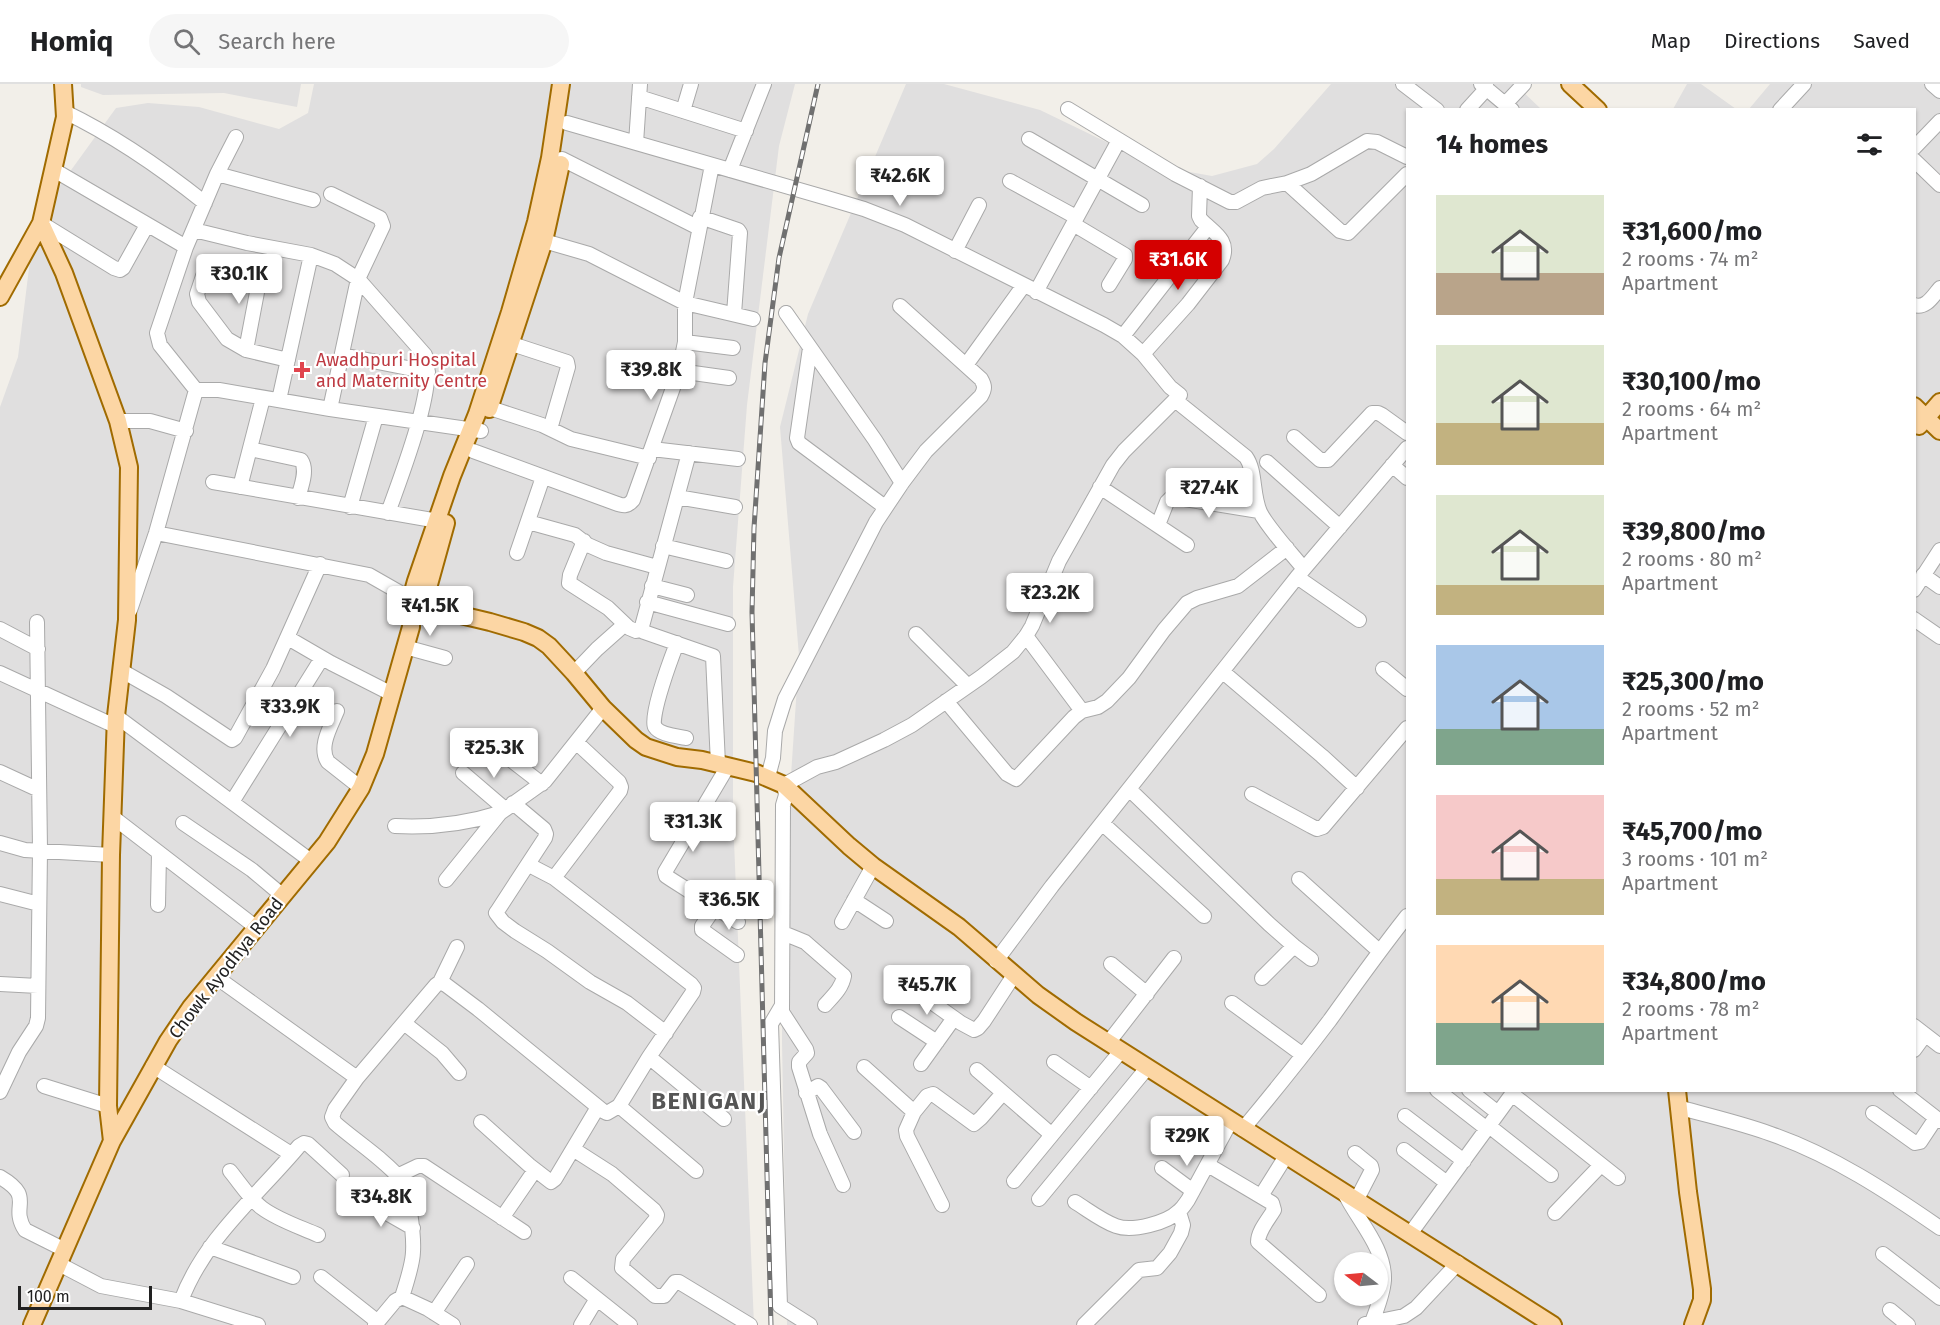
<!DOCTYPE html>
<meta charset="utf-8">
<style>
:root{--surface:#fff;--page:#f6f6f6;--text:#202124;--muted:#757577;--line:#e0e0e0;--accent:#d40000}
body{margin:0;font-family:"Fira Sans",sans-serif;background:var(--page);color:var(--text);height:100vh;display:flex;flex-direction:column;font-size:22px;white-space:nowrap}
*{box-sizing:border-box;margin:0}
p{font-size:20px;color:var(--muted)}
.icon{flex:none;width:33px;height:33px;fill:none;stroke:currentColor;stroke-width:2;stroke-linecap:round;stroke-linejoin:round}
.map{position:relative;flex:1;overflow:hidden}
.drawer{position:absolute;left:1406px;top:24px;width:510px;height:984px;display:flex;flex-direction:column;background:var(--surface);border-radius:0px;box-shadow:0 2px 4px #0004}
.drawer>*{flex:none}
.needle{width:39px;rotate:286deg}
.tools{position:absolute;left:1334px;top:1168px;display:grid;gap:12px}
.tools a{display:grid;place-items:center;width:54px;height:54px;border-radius:50%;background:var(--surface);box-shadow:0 2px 4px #0004;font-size:30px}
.scale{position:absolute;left:18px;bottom:15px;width:134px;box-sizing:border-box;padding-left:6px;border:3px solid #222;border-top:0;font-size:16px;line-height:21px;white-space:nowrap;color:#222;-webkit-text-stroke:4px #fff;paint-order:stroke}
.price{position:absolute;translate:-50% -51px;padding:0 14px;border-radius:6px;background:#fff;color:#222;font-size:20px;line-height:39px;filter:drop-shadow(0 2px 3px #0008)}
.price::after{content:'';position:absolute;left:50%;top:36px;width:18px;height:14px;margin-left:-9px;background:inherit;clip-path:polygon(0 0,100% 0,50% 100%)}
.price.current{background:var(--accent);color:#fff}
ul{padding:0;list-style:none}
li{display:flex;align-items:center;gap:18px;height:150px;padding:0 30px}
li span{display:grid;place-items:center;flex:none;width:168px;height:120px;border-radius:0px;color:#555}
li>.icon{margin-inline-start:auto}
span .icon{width:72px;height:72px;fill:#fffc;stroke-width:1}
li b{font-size:26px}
h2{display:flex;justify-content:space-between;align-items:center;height:72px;padding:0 30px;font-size:26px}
header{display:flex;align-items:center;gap:36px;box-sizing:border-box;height:84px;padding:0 30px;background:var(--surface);border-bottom:2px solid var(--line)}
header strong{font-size:28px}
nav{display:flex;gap:33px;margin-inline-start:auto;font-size:21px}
.search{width:420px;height:54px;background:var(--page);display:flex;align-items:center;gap:15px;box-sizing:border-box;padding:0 21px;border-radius:33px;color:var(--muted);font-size:22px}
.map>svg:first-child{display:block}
.residential{fill:#e0dfdf;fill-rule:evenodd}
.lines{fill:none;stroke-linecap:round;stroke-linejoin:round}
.minor-casing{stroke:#a9a9a9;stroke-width:16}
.major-casing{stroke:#a06b00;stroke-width:20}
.minor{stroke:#fff;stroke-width:14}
.major{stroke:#fcd6a4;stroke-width:16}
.rail-casing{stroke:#707070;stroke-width:5}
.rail{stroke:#fff;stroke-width:3;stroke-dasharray:9;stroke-linecap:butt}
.health-dot{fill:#e0444e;stroke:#fff;stroke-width:2}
.labels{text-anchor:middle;stroke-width:4.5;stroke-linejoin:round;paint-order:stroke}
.health-label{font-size:18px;fill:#be3a42;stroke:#fff;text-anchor:start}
.street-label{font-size:18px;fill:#222;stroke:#fff}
.district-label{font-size:24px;font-weight:bold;letter-spacing:1.5px;fill:#555;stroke:#fff}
</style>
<header>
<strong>Homiq</strong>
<div class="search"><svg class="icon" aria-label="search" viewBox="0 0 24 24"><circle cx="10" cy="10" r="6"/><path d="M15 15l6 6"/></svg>Search here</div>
<nav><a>Map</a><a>Directions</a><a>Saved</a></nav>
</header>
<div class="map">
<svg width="1940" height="1241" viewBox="0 0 1940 1241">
<rect width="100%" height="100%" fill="#f2efe9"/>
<!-- residential -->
<path class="residential" d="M 81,0 L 301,0 L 297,23 L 224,9 L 103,11 L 81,3 Z
M 314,0 L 795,0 L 779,62 L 747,321 L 733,503 L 733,733 L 754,1241 L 0,1241 L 0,323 L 18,273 L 35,136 L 116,24 L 148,19 L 199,23 L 279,45 L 308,29 Z
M 906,0 L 944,0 L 1040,26 L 1156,82 L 1212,92 L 1257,80 L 1274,65 L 1331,0 L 1515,0 L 1541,25 L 1407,26 L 1407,1006 L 1914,1006 L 1914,26 L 1749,25 L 1770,0 L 1940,0 L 1940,1241 L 787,1241 L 782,958 L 782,849 L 783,811 L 799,572 L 780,343 L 808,230 ZM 1344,1179 L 1377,1179 L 1377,1212 L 1344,1212 Z
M 1687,0 L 1701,0 L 1736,25 L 1673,25 Z"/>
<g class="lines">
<defs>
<path id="minor" d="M 1403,0 L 1437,26
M 1481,0 L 1512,26
M 1932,0 L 1940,7
M 639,13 L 746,47
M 1506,19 L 1524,0
M 1068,25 L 1175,90 L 1230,118 L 1236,118 L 1262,104 L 1287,99 L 1311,90 L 1367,57 L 1377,58 L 1407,73
M 1467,26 L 1487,4
M 1780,26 L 1804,0
M 683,27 L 691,0
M 65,28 C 115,52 161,84 205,119
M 567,39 L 827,114 L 864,125 L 905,141 L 1104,241 L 1123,252 L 1143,270 L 1170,303 L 1180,311 L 1124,367 L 1113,381 L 1059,477 L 1032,542 L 1026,552 L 1013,568 L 981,593 L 912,641 L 884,656 L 836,678 L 817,683 L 784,701 L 786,711 L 783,721 L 782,928 L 806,965 L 807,969 L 799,978 L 799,983 L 820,1050 L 843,1101
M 1029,55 L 1142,121
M 636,59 L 640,0
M 1914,64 L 1940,37
M 562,75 L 699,144
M 1914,76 L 1940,101
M 54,86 L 186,163
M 730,86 L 764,0
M 217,90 L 313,116
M 1010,97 L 1076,133
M 1287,99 L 1340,147 L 1348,149 L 1407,90
M 700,133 L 738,146 L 740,149 L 734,230
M 41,139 L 114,184 L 120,186 L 123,184 L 147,141
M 1073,140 L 1125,171 L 1125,175 L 1109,201
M 194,146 L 247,159 L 311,171 L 335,180 L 358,195 L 425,271 C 438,300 399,397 388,429
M 544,157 L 589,170 L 685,219 L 753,235
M 955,167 L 979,121
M 1036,208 L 1119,56
M 1914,221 C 1926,225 1933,212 1940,204
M 786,229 L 875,356 L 902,399
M 1123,252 L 1208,143
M 685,258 L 733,264
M 512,260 L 567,278 L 568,283 L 550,345
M 810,264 L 797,354 L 799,359 L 885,423
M 246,266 L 258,203 L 208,191 L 203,192 L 197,210 L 199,218 L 227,255 L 246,266 L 288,276
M 1143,270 L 1188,220 L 1222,176 C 1230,156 1214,149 1201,136 L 1199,132 L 1200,102
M 342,271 L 428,288
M 966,281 L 1024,201
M 679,287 L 729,294
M 196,306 L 219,306 L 330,325 L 481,347
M 279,316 L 311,171
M 1175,316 L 1246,373 C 1256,387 1252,410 1260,428 C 1267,443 1292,470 1304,485
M 490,324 L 542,341 L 571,355 L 649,374
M 330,325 L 358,195 L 383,142 L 380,134 L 331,110
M 118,337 L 150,337 L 186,347
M 1294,353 L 1320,376 L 1328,376 L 1372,329 L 1378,329 L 1382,331 L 1407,349
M 250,365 L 301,376 C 308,386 301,403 298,414
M 652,365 L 738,375
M 473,367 L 615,419 C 623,422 627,423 633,416 L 679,287 L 685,258 L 685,219 L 712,81
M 689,369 L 641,546 L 644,548 L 713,572 L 718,680
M 1267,378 L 1340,443
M 1392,381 L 1407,394
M 213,398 L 444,438
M 240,403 L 263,314
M 1100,403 L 1187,461
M 677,413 L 735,423
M 350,423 L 376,332
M 528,438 L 575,451 L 588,461 L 606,469 L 657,483
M 1158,441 L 1167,418 L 1172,413 L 1259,427
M 156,449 L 369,491 L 411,515
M 584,457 L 570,491 L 569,499 L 608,524 L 629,544 L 636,547 L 641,546
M 663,462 L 726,477
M 517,469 L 543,393
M 1923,491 L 1940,503
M 1297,493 L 1359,536
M 652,502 L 687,511
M 1914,506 L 1940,466
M 647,518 L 728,540
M 130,526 L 156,449 L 196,306 L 160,261 L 157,249 L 186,163 L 217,90 L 236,53
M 1914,535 L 1940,553
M 0,545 L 38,565
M 916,550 L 968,602
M 1026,552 L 1082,627
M 288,554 L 331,579 L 392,610
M 677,559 C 672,572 649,633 655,643 C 660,651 677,652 686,654
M 405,563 L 445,574
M 1383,585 L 1407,605
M 122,587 L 166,612 L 232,656 L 235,654 L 273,585 L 320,480
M 1223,588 L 1322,672 L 1357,704
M 0,589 L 115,642
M 574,589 L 597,565 L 624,541
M 946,617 L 1007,690 L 1016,695 L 1074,633 L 1082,627 L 1098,623 L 1107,617 L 1129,594 L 1164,546 L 1187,519 L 1197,514 L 1238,502 L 1287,464
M 337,627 C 331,642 318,663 328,678 L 361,704
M 116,632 L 311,777
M 493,662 L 542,700
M 728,682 L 665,788 L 666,792 L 672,796 L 738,838
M 0,688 L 39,706
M 463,689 L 505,725
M 768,693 L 773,674 L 775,647 L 785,615 L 876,438 L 902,399 L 926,367 L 981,312 C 985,305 985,302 981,295 L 900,222
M 1129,705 L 1269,840 L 1294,862 L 1311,875
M 1252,710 L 1311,742 L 1317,745 L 1323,743 L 1407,644
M 232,718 L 322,574
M 513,719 L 544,745 L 546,750 L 545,754 L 498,826 L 496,829 L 503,838 L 515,847 L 547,867 L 590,898 L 627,919 L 666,949
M 114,734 L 257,844
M 183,739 L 252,786 L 283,812
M 1102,739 L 1204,832
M 395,742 C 431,744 465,740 500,729
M 0,759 L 25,766 L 111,771
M 529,781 L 554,794
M 1299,795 L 1379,867
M 446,796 L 500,729 L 545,697 L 603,624
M 0,810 L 39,820
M 854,816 L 886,837
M 158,821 L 159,769
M 715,823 L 702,842 L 702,846 L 737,871
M 842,838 L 873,782
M 783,849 L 805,858 L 844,892 C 842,904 833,912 825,921
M 996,877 L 1052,802 L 1297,493 L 1407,364
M 1111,880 L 1147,910
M 216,893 L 357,994
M 1262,894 L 1294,862
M 440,898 L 457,863
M 0,900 L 38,902
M 916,907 L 961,939 L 974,946 L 978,944 L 984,937 L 1014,891
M 1232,919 L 1303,971
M 781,923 L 771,940 L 780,1222 L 810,1241
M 899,933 L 937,958
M 404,939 L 442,969 L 459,989
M 1914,942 L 1940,962
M 1108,959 L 1174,874
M 1914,966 L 1925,951
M 649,973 L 724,1035
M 1054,978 L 1091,1004
M 921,980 L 954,934
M 153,982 L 291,1070
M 864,983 L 914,1028 L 906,1046 L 907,1052 L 942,1121
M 977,986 L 1052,1051
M 44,1002 L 108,1022
M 1437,1006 L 1487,1045
M 1469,1006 L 1498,1029
M 1900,1006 L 1940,1037
M 0,1008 L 19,968 L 36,942 L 38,934 L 40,766 L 37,538
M 806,1009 L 818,1002 L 821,1004 L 854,1048
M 1512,1010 L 1618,1094
M 619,1022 L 696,1087
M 1678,1023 C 1709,1032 1741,1039 1771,1050 C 1832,1071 1888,1108 1940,1144
M 914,1028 L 927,1012 L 933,1010 L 974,1040 L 981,1034 L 1003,1009
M 1873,1029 L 1915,1059 L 1920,1058 L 1936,1034
M 1405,1032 L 1464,1077
M 481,1038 L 529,1081 L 551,1098 L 555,1095 L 598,1023
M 1489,1042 L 1551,1091
M 1243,1045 C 1273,1009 1302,973 1330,936 C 1355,901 1380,866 1407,832
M 573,1065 L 612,1090 L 654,1126 L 657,1131 L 656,1135 L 623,1175 L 622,1184 L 655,1212 L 664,1212 L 675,1198 L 679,1198 L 750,1241
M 1404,1066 L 1447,1099
M 1355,1069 L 1371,1082 L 1372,1086 L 1356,1117
M 1208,1081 L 1272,1119 L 1274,1126 C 1268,1136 1258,1147 1258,1158 L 1319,1211
M 1162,1084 L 1193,1107
M 230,1087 C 240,1099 249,1114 262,1124 C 278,1136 300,1143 318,1151
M 397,1092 L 418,1082 L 424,1082 L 524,1148
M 0,1093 C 36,1114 9,1121 25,1146 L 65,1166
M 1014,1097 L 1121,967
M 1345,1110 C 1359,1138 1385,1164 1384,1196 C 1383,1210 1377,1225 1372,1238
M 1261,1112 L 1286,1072
M 1039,1115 L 1147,984
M 364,1116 L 413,1144
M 1075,1118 C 1088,1126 1102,1137 1116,1142 C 1132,1148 1167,1139 1179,1127 C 1183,1124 1185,1120 1188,1116 L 1231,1037
M 1555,1129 L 1601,1081
M 502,1134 L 535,1086
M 1410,1150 L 1515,1006
M 210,1163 L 293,1193
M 1883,1170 L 1940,1214
M 59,1180 L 101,1202 L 181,1217 L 258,1241
M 321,1193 L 378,1238
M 571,1194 L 630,1241
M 402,1213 C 414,1176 416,1167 410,1128 C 409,1117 408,1106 402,1097 C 388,1078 354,1056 335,1039 L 332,1033 L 335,1025 L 357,994 L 436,901 L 440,898 L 446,901 L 478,925 L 603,1027 L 607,1029 L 619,1022 L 649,973 L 693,908 L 694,904 L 691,900 L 554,794 L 620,707 L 621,703 L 619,698 L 576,658
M 181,1217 C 204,1155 257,1112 299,1062 L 304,1059 L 308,1060 L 342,1091
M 1890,1226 L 1908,1241
M 434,1229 L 467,1180
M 1365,1240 L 1404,1232 L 1416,1224 L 1458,1179
M 375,1241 L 395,1217 L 402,1213 L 428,1225 L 453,1241
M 581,1241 L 596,1216
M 1084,1241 L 1139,1186 L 1157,1184 L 1170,1169 L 1181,1149 L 1183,1141 L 1179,1128"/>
<path id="major" d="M 1570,0 L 1598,26
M 41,139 L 64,189 L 118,337 L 129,383 L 127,536 L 116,632 L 111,771 L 108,1022 L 112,1057
M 0,213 L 41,139 L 65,33 L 63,0
M 1914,322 L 1940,347
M 489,325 L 544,157 L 561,80
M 1919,342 L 1940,318
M 411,515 L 423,522 L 490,538 L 524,548 L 538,554 L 549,562 L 574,589 L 603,624 L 636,656 L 646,663 L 677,673 L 702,676 L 756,689 L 784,701 L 849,762 L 873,782 L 959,843 L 1038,911 L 1076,938 L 1553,1241
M 419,529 L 423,522 L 446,439
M 1677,1006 L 1688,1108 L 1702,1205 L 1702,1216 L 1693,1241
M 32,1241 L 112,1057 L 168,957 L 191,923 L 327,758 L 361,704 L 375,670 L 411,543 L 411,515 L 416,497 L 452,392 L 477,330 L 510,228 L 536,138 L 550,74 L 561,0"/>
</defs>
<!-- minor casing -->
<use href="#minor" class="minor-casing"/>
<!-- major casing -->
<use href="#major" class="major-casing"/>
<!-- minor -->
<use href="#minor" class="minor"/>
<!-- major -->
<use href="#major" class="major"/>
<defs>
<path id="rail" d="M 771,1241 L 752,528 L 754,444 L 765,279 L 779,174 L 818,0"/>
</defs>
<!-- rail casing -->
<use href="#rail" class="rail-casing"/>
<!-- rail -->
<use href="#rail" class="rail"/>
</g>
<!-- markers -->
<path class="health-dot" d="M299 277h6v6h6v6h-6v6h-6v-6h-6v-6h6z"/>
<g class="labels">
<!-- health labels -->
<g class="health-label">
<text x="316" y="282">Awadhpuri Hospital<tspan x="316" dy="21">and Maternity Centre</tspan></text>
</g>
<!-- street labels -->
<g class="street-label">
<text transform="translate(226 884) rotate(-52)" y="6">Chowk Ayodhya Road</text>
</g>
<!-- district labels -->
<g class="district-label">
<text x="709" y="1025">BENIGANJ</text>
</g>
</g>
</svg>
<div class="tools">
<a><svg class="needle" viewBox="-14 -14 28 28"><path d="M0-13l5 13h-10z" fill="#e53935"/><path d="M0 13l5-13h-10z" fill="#757577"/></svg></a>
</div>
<div class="scale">100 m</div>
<b class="price" style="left:900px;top:123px">₹42.6K</b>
<b class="price current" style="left:1178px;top:207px">₹31.6K</b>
<b class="price" style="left:239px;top:221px">₹30.1K</b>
<b class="price" style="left:651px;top:317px">₹39.8K</b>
<b class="price" style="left:1209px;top:435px">₹27.4K</b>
<b class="price" style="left:1050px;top:540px">₹23.2K</b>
<b class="price" style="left:430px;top:553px">₹41.5K</b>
<b class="price" style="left:290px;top:654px">₹33.9K</b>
<b class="price" style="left:494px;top:695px">₹25.3K</b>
<b class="price" style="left:693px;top:769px">₹31.3K</b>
<b class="price" style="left:729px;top:847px">₹36.5K</b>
<b class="price" style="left:927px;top:932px">₹45.7K</b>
<b class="price" style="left:1187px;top:1083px">₹29K</b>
<b class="price" style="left:381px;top:1144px">₹34.8K</b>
<section class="drawer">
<h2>14 homes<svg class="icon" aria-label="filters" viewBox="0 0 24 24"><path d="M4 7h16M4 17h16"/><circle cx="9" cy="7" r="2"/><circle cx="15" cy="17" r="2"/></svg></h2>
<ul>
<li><span style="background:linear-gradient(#dfe7d0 65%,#b9a48a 0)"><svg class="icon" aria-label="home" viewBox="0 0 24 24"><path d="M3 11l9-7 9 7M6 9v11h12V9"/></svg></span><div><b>₹31,600/mo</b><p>2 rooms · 74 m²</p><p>Apartment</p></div></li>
<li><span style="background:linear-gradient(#dfe7d0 65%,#c2b280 0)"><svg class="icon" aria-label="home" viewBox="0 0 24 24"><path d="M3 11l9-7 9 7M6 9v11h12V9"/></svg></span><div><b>₹30,100/mo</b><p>2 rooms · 64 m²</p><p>Apartment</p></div></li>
<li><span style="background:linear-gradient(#dfe7d0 75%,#c2b280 0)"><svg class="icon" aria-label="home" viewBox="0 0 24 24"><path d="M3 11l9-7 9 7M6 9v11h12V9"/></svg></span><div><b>₹39,800/mo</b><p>2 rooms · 80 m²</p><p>Apartment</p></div></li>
<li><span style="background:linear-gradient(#a9c7e8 70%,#7fa58c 0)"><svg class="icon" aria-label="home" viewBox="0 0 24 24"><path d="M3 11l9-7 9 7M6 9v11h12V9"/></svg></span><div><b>₹25,300/mo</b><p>2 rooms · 52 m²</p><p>Apartment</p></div></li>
<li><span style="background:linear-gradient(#f6c9c9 70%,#c2b280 0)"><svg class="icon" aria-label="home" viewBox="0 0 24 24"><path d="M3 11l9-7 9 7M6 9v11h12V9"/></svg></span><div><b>₹45,700/mo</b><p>3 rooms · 101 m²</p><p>Apartment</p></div></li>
<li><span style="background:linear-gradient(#ffd9b3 65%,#7fa58c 0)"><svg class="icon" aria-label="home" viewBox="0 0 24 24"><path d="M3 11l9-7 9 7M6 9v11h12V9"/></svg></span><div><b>₹34,800/mo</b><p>2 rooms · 78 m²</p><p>Apartment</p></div></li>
</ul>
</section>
</div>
